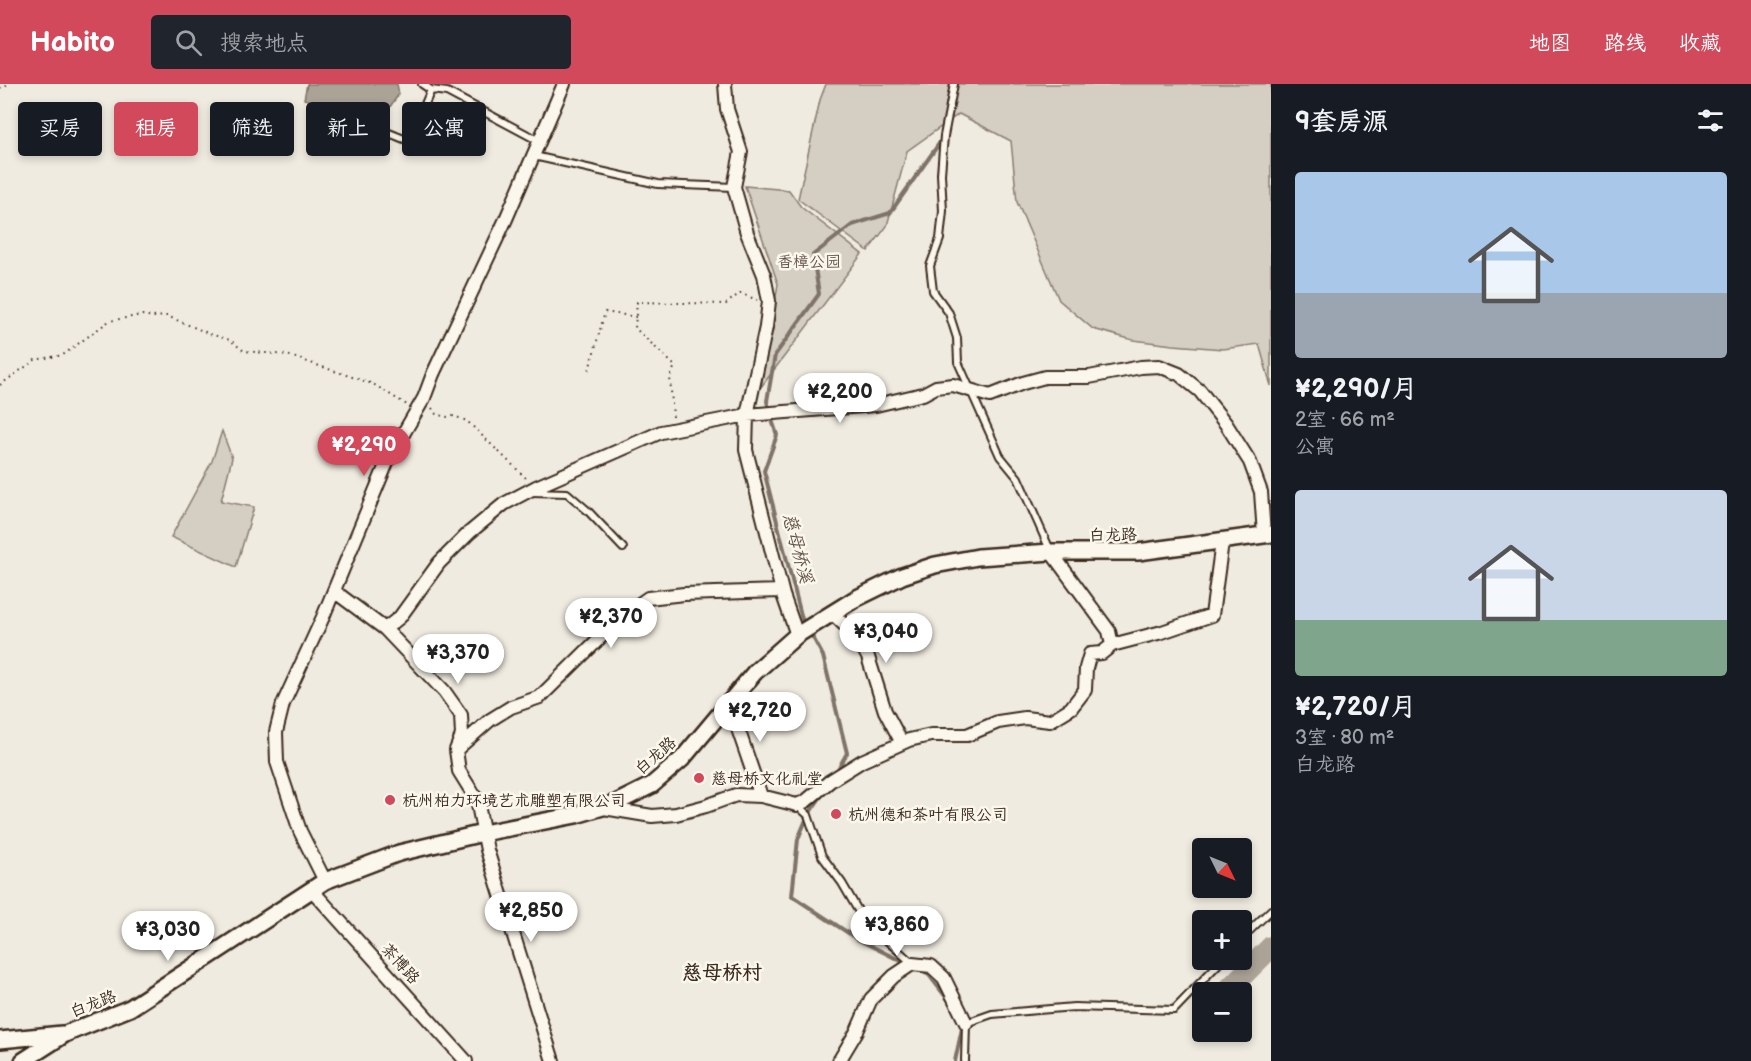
<!DOCTYPE html>
<html lang="zh">
<meta charset="utf-8">
<style>
:root{--surface:#171b24;--page:#20242c;--text:#f1f3f6;--muted:#9ea1a6;--accent:#d1495b}
body{margin:0;font-family:"Balsamiq Sans","LXGW WenKai TC",sans-serif;background:var(--page);color:var(--text);height:100vh;display:flex;flex-direction:column;font-size:22px;white-space:nowrap}
*{box-sizing:border-box;margin:0}
p{font-size:20px;color:var(--muted)}
.icon{flex:none;width:33px;height:33px;fill:none;stroke:currentColor;stroke-width:2;stroke-linecap:round;stroke-linejoin:round}
.map{position:relative;flex:1;overflow:hidden}
.details{display:flex;flex-direction:column;background:var(--surface);width:480px}
.details>*{flex:none}
.top-card{position:absolute;left:18px;top:18px;width:570px;height:54px;display:flex;gap:12px}
.needle{width:39px;rotate:133deg}
.fabs{position:absolute;left:1192px;top:754px;display:grid;gap:12px}
.fabs a{display:grid;place-items:center;width:60px;height:60px;border-radius:6px;background:var(--surface);box-shadow:0 3px 9px #0003;font-size:30px}
.price{position:absolute;translate:-50% -51px;padding:0 14px;border-radius:21px;background:#fff;color:#222;font-size:20px;line-height:39px;filter:drop-shadow(0 2px 3px #0008)}
.price::after{content:'';position:absolute;left:50%;top:36px;width:18px;height:14px;margin-left:-9px;background:inherit;clip-path:polygon(0 0,100% 0,50% 100%)}
.price.current{background:var(--accent);color:#fff}
ul{padding:0;list-style:none}
li{display:grid;align-content:center;gap:12px;height:318px;padding:0 24px}
li span{display:grid;place-items:center;height:186px;border-radius:6px;color:#555}
li>.icon{margin-inline-start:auto}
span .icon{width:108px;height:108px;fill:#fffc;stroke-width:1}
li b{font-size:26px}
h2{display:flex;justify-content:space-between;align-items:center;height:72px;padding:0 24px;font-size:26px}
.chip{padding:0 21px;border-radius:6px;background:var(--surface);box-shadow:0 3px 9px #0003;font-size:21px;line-height:54px}
.chip.current{background:var(--accent);color:#fff}
header{display:flex;align-items:center;gap:36px;box-sizing:border-box;height:84px;padding:0 30px;background:var(--accent);color:#fff}
header strong{font-size:28px}
nav{display:flex;gap:33px;margin-inline-start:auto;font-size:21px}
.search{width:420px;height:54px;background:var(--page);display:flex;align-items:center;gap:15px;box-sizing:border-box;padding:0 21px;border-radius:6px;color:var(--muted);font-size:22px}
main{display:flex;flex:1;min-height:0}
.map>svg:first-child{display:block}
.green{fill:#d5cec3;stroke:#887c70;stroke-width:1.5}
.water{fill:#aca397;stroke:#7f7367;stroke-width:1.5}
.lines{fill:none;stroke-linecap:round;stroke-linejoin:round}
.stream{stroke:#7f7367;stroke-width:4}
.river{stroke:#aca397;stroke-width:22}
.service-casing{stroke:#3b2a1e;stroke-width:10}
.minor-casing{stroke:#3b2a1e;stroke-width:16}
.tertiary-casing{stroke:#3b2a1e;stroke-width:20}
.path{stroke:#3b2a1e;stroke-width:2;stroke-dasharray:1.5 4.5;stroke-linecap:butt}
.service{stroke:#fbf7ec;stroke-width:6}
.minor{stroke:#fbf7ec;stroke-width:12}
.tertiary{stroke:#fbf7ec;stroke-width:15}
.poi-dot{fill:#d1495b;stroke:#fbf7ec;stroke-width:2}
.labels{text-anchor:middle;stroke-width:5;stroke-linejoin:round;paint-order:stroke}
.park-label{font-size:16px;fill:#625347;stroke:#fbf7ec}
.street-label{font-size:16px;fill:#3b2a1e;stroke:#fbf7ec}
.poi-label{font-size:16px;fill:#3b2a1e;stroke:#fbf7ec;text-anchor:start}
.water-label{font-size:18px;font-style:italic;fill:#635448;stroke:#fbf7ec}
.quarter-label{font-size:20px;font-weight:bold;fill:#3b2a1e;stroke:#fbf7ec}
</style>
<header>
<strong>Habito</strong>
<div class="search"><svg class="icon" aria-label="search" viewBox="0 0 24 24"><circle cx="10" cy="10" r="6"/><path d="M15 15l6 6"/></svg>搜索地点</div>
<nav><a>地图</a><a>路线</a><a>收藏</a></nav>
</header>
<main>
<div class="map">
<svg width="1271" height="977" viewBox="0 0 1271 977">
<rect width="100%" height="100%" fill="#f0ebe0"/>
<filter id="ink" filterUnits="userSpaceOnUse"><feTurbulence type="fractalNoise" baseFrequency=".0167" numOctaves="2"/><feDisplacementMap in="SourceGraphic" scale="12" xChannelSelector="R" yChannelSelector="G"/><feConvolveMatrix kernelMatrix="1 2 1 2 8 2 1 2 1" color-interpolation-filters="sRGB"/></filter>
<g filter="url(#ink)">
<!-- green -->
<path class="green" d="M 826,0 L 1271,0 L 1271,302 L 1259,260 L 1223,265 L 1173,261 L 1133,256 L 1093,245 L 1059,216 L 1017,118 L 1011,57 L 959,30 L 907,67 L 887,142 L 868,167 L 798,115 L 820,16 Z
M 745,102 L 789,106 L 801,123 L 862,170 L 761,303 L 778,200 Z
M 222,347 L 232,374 L 221,417 L 254,423 L 236,483 L 171,453 L 212,377 Z"/>
<!-- water -->
<path class="water" d="M 307,0 L 397,0 L 399,10 L 380,37 L 304,15 Z"/>
<g class="lines">
<!-- stream -->
<path class="stream" d="M 769,326 L 767,317 L 775,271 L 819,210 L 813,171 L 852,141 L 890,129 L 943,54
M 771,333 L 777,351 L 764,387 L 802,535 L 806,541
M 810,548 L 823,572 L 847,669 L 837,687
M 824,708 L 808,731 L 798,755 L 792,812 L 859,856 L 907,880
M 919,886 L 929,891 L 949,917
M 955,977 L 963,940"/>
<!-- river -->
<path class="river" d="M 1225,909 L 1271,863"/>
<defs>
<path id="service" d="M 422,0 L 431,6
M 954,0 L 944,52 L 941,90 L 943,127 L 940,155 L 930,182 L 933,207 L 949,229 L 957,254 L 958,278 L 1000,372 L 1018,394 L 1051,468
M 324,33 L 369,41 L 409,57 L 431,6 L 447,8 L 539,57
M 534,72 L 658,100 L 734,103
M 532,408 L 567,409 L 588,427 L 623,464
M 797,721 L 808,731 L 822,772 L 842,799 L 863,835 L 912,879
M 1242,854 L 1271,826
M 965,977 L 966,939 L 992,930 L 1074,923 L 1174,926 L 1222,876"/>
<path id="minor" d="M 725,0 L 727,25 L 741,68 L 734,103 L 747,149 L 764,191 L 769,217 L 766,243 L 747,331 L 746,366 L 783,511 L 797,551
M 334,507 L 385,545 L 444,607 L 461,631 L 462,651 L 456,666 L 459,687 L 477,716 L 487,766 L 553,977
M 832,529 L 857,553 L 868,573 L 885,627 L 902,659
M 385,545 L 400,533 L 439,479 L 469,449 L 504,420 L 536,403 L 661,348 L 747,331 L 876,321 L 923,310 L 936,303 L 953,301 L 990,312 L 1023,299 L 1045,293 L 1089,293 L 1141,283 L 1159,282 L 1179,290 L 1200,307 L 1226,340 L 1250,378 L 1261,408 L 1264,451
M 1112,561 L 1162,548 L 1212,531 L 1222,458
M 723,625 L 737,642 L 761,712
M 457,665 L 490,636 L 511,623 L 540,613 L 621,533 L 648,514 L 684,510 L 782,507
M 604,724 L 652,732 L 676,730 L 706,722 L 736,711 L 761,712 L 797,721 L 806,717 L 830,697 L 862,677 L 909,656 L 931,651 L 967,651 L 998,638 L 1025,634 L 1050,637 L 1071,624 L 1085,606 L 1086,584 L 1090,570 L 1102,569 L 1112,561 L 1109,547 L 1051,468
M 325,797 L 300,747 L 277,678 L 276,648 L 283,620 L 323,533 L 388,376 L 424,314 L 433,290 L 506,135 L 564,0
M 311,805 L 466,977
M 839,977 L 857,947 L 871,915 L 894,892 L 912,880 L 931,882 L 944,894 L 966,939"/>
<path id="tertiary" d="M 0,956 L 62,950
M 23,977 L 65,950 L 130,924 L 325,797 L 399,769 L 483,749 L 576,731 L 616,719 L 652,701 L 682,675 L 755,588 L 797,551 L 855,515 L 902,492 L 935,481 L 978,473 L 1051,468 L 1138,468 L 1271,450"/>
</defs>
<!-- service casing -->
<use href="#service" class="service-casing"/>
<!-- minor casing -->
<use href="#minor" class="minor-casing"/>
<!-- tertiary casing -->
<use href="#tertiary" class="tertiary-casing"/>
<!-- path -->
<path class="path" d="M 0,4 L 9,0
M 589,286 L 605,228 L 636,233
M 0,301 L 35,276 L 63,271 L 109,237 L 142,231 L 153,233 L 167,232 L 210,250 L 230,256 L 244,267 L 287,271 L 373,300 L 407,321
M 432,324 L 436,330 L 446,333 L 454,332 L 467,337 L 527,395
M 673,333 L 670,293 L 675,282 L 635,244 L 637,218 L 726,220 L 740,209 L 757,216"/>
<!-- service -->
<use href="#service" class="service"/>
<!-- minor -->
<use href="#minor" class="minor"/>
<!-- tertiary -->
<use href="#tertiary" class="tertiary"/>
</g>
</g>
<!-- markers -->
<g class="poi-dot">
<circle cx="699" cy="694" r="6"/>
<circle cx="390" cy="716" r="6"/>
<circle cx="836" cy="730" r="6"/>
</g>
<g class="labels">
<!-- park labels -->
<g class="park-label">
<text x="809" y="183">香樟公园</text>
</g>
<!-- street labels -->
<g class="street-label">
<text transform="translate(1113 450) rotate(-1)" y="6">白龙路</text>
<text transform="translate(655 671) rotate(-41)" y="6">白龙路</text>
<text transform="translate(401 879) rotate(48)" y="6">茶博路</text>
<text transform="translate(93 919) rotate(-21)" y="6">白龙路</text>
</g>
<!-- poi labels -->
<g class="poi-label">
<text x="711" y="700">慈母桥文化礼堂</text>
<text x="402" y="722">杭州柏力环境艺术雕塑有限公司</text>
<text x="848" y="736">杭州德和茶叶有限公司</text>
</g>
<!-- water labels -->
<g class="water-label">
<text transform="translate(798 464) rotate(75)" y="6">慈母桥溪</text>
</g>
<!-- quarter labels -->
<g class="quarter-label">
<text x="722" y="895">慈母桥村</text>
</g>
</g>
</svg>
<div class="fabs">
<a><svg class="needle" viewBox="-14 -14 28 28"><path d="M0-13l5 13h-10z" fill="#e53935"/><path d="M0 13l5-13h-10z" fill="#9ea1a6"/></svg></a>
<a>+</a>
<a>−</a>
</div>
<b class="price" style="left:840px;top:340px">¥2,200</b>
<b class="price current" style="left:364px;top:393px">¥2,290</b>
<b class="price" style="left:611px;top:565px">¥2,370</b>
<b class="price" style="left:886px;top:580px">¥3,040</b>
<b class="price" style="left:458px;top:601px">¥3,370</b>
<b class="price" style="left:760px;top:659px">¥2,720</b>
<b class="price" style="left:531px;top:859px">¥2,850</b>
<b class="price" style="left:897px;top:873px">¥3,860</b>
<b class="price" style="left:168px;top:878px">¥3,030</b>
<div class="top-card">
<a class="chip">买房</a>
<a class="chip current">租房</a>
<a class="chip">筛选</a>
<a class="chip">新上</a>
<a class="chip">公寓</a>
</div>
</div>
<section class="details">
<h2>9套房源<svg class="icon" aria-label="filters" viewBox="0 0 24 24"><path d="M4 7h16M4 17h16"/><circle cx="9" cy="7" r="2"/><circle cx="15" cy="17" r="2"/></svg></h2>
<ul>
<li><span style="background:linear-gradient(#a9c7e8 65%,#9aa5b1 0)"><svg class="icon" aria-label="home" viewBox="0 0 24 24"><path d="M3 11l9-7 9 7M6 9v11h12V9"/></svg></span><div><b>¥2,290/月</b><p>2室 · 66 m²</p><p>公寓</p></div></li>
<li><span style="background:linear-gradient(#c9d6e8 70%,#7fa58c 0)"><svg class="icon" aria-label="home" viewBox="0 0 24 24"><path d="M3 11l9-7 9 7M6 9v11h12V9"/></svg></span><div><b>¥2,720/月</b><p>3室 · 80 m²</p><p>白龙路</p></div></li>
</ul>
</section>
</main>
